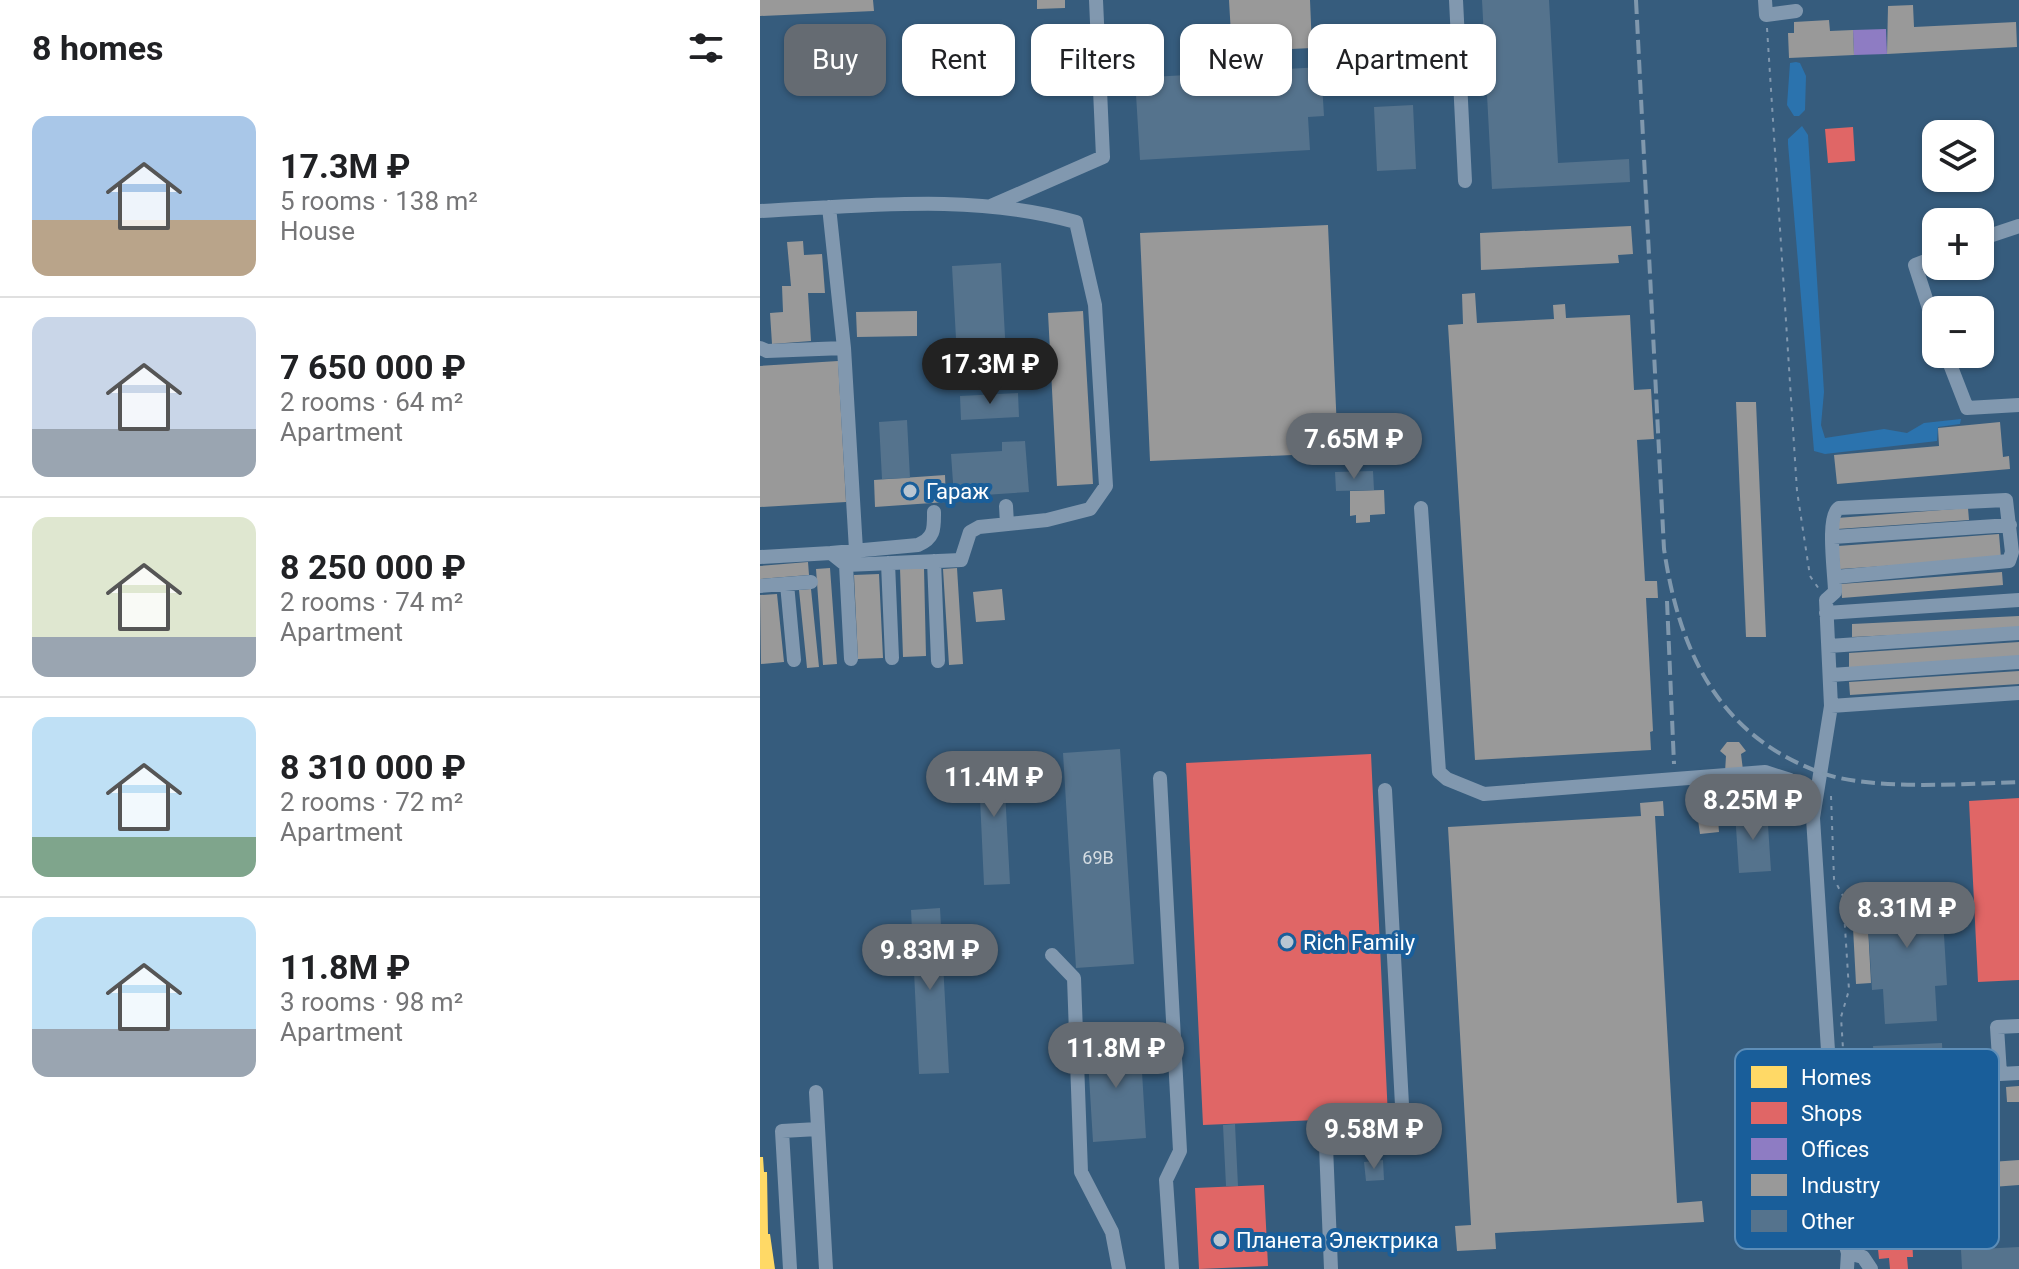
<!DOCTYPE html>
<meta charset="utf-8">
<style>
:root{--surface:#fff;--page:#f6f6f6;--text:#202124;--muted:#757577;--line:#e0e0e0;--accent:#656b72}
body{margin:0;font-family:Roboto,sans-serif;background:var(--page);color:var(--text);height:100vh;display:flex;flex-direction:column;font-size:30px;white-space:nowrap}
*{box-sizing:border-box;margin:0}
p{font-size:26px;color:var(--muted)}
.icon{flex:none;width:44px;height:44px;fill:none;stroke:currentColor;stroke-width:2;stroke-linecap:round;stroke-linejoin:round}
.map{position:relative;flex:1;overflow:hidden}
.side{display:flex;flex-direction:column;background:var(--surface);width:760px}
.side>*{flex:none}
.guide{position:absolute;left:24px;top:24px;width:760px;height:72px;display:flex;gap:16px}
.buttons{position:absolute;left:1162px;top:120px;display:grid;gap:16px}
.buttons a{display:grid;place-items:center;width:72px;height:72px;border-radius:16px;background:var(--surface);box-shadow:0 2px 6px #0004;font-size:40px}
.price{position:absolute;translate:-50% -68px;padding:0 18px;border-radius:28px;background:var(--accent);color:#fff;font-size:26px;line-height:52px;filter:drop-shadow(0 2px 4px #0008)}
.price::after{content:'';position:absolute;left:50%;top:48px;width:24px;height:18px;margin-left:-12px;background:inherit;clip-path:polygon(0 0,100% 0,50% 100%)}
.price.current{background:#222;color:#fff}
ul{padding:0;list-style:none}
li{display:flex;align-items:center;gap:24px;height:200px;padding:0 32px}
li+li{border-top:2px solid var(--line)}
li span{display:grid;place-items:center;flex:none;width:224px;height:160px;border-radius:16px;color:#555}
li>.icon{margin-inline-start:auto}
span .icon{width:96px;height:96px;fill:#fffc;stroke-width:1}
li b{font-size:34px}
h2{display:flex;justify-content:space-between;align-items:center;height:96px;padding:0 32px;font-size:34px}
.chip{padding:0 28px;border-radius:16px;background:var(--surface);box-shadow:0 2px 6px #0004;font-size:28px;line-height:72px}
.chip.current{background:var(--accent);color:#fff}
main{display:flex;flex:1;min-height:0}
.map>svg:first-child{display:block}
.green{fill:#2b73ae}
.homes{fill:#ffd966}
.shops{fill:#e06666}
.offices{fill:#8e7cc3}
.industry{fill:#999}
.building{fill:#55738d}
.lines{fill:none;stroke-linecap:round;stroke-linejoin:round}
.path{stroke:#8198af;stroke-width:2;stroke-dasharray:4 6;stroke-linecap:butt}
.minor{stroke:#8198af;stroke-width:14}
.rail{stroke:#8098ad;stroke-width:4;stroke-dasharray:14 6;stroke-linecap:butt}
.poi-dot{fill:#b9c6d2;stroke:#195e9a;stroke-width:3}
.labels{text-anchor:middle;stroke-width:8;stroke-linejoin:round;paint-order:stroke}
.number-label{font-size:18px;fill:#d4dce2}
.poi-label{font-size:22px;fill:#fff;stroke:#195e9a;text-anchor:start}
.key{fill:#195e9a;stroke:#5e8eb8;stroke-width:2}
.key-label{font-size:22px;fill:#fff}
</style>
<main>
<section class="side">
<h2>8 homes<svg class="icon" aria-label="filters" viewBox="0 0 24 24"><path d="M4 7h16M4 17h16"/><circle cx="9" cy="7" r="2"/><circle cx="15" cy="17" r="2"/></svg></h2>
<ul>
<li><span style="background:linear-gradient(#a9c7e8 65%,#b9a48a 0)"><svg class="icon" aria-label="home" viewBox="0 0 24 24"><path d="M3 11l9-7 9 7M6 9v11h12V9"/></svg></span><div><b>17.3M ₽</b><p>5 rooms · 138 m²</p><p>House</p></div></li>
<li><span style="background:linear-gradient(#c9d6e8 70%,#9aa5b1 0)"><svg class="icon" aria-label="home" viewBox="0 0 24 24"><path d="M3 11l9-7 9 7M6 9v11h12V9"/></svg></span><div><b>7 650 000 ₽</b><p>2 rooms · 64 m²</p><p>Apartment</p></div></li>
<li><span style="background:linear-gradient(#dfe7d0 75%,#9aa5b1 0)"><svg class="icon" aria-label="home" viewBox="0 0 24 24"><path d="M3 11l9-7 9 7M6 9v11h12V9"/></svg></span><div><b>8 250 000 ₽</b><p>2 rooms · 74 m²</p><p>Apartment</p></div></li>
<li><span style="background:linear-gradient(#bfe0f5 75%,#7fa58c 0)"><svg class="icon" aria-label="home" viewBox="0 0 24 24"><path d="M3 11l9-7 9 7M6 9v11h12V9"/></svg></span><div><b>8 310 000 ₽</b><p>2 rooms · 72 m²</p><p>Apartment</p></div></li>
<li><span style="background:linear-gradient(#bfe0f5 70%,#9aa5b1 0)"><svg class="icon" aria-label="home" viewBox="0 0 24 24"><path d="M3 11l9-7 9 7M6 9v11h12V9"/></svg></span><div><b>11.8M ₽</b><p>3 rooms · 98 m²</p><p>Apartment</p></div></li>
</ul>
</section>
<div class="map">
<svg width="1259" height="1269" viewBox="0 0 1259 1269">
<rect width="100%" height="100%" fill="#365c7d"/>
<!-- green -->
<path class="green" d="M 1036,62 L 1040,63 L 1046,76 L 1045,110 L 1039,116 L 1034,116 L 1027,105 L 1030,63 Z
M 1042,126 L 1048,135 L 1064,392 L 1061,425 L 1065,438 L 1124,429 L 1147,433 L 1164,423 L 1201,419 L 1200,424 L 1178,427 L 1177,441 L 1065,454 L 1054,451 L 1028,144 L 1028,139 Z"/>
<!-- homes -->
<path class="homes" d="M 0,1157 L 3,1157 L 4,1172 L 7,1172 L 8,1234 L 10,1234 L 15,1269 L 0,1269 Z"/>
<!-- shops -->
<path class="shops" d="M 1093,127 L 1095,161 L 1068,163 L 1065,129 Z
M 611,754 L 628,1117 L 443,1125 L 426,763 Z
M 1259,798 L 1259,980 L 1218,982 L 1209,801 Z
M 504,1185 L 508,1266 L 439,1269 L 435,1188 Z
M 1152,1236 L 1153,1257 L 1147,1257 L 1148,1269 L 1130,1269 L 1129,1258 L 1119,1259 L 1117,1239 Z"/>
<!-- offices -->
<path class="offices" d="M 1126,29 L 1127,54 L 1094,55 L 1093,30 Z"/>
<!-- industry -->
<path class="industry" d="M 0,0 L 113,0 L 114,11 L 0,16 Z
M 277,0 L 305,0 L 305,8 L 277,9 Z
M 469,0 L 550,0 L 552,48 L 472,52 Z
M 1153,5 L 1154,27 L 1256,22 L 1257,47 L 1127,54 L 1128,6 Z
M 1069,20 L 1070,31 L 1093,30 L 1094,55 L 1029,58 L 1028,33 L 1034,33 L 1034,22 Z
M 568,225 L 578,453 L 390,461 L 380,233 Z
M 871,226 L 873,254 L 858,255 L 859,263 L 721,270 L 720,233 Z
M 43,241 L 44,255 L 62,254 L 65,293 L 48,293 L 51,341 L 12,344 L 10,313 L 23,312 L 22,286 L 31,286 L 27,242 Z
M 715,293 L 717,323 L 794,319 L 793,305 L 805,304 L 806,318 L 870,315 L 874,390 L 891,389 L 894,439 L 877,440 L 885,581 L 897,581 L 898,598 L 886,598 L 893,731 L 890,732 L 891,750 L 715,760 L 688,325 L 703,324 L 702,294 Z
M 157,311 L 157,336 L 97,337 L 96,312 Z
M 323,311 L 333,484 L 297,486 L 288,313 Z
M 78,361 L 86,502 L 0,507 L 0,366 Z
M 976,402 L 996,402 L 1006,637 L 986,637 Z
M 1240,422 L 1243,457 L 1249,456 L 1250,469 L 1077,484 L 1074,455 L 1179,446 L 1178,428 Z
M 185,475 L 186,502 L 115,507 L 114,480 Z
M 624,490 L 625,514 L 610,515 L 610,522 L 596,523 L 596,515 L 590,516 L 590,491 Z
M 1208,508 L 1209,520 L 1077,529 L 1077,518 Z
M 1239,534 L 1241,558 L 1080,569 L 1078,546 Z
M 48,562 L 49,575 L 0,579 L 0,566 Z
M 70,568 L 77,664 L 63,665 L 56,569 Z
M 140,568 L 164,568 L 166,656 L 143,657 Z
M 197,568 L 203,664 L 189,665 L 183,569 Z
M 1242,572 L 1243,585 L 1082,598 L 1081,584 Z
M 119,574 L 123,658 L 98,659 L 94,575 Z
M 51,589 L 59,667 L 47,668 L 39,590 Z
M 242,589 L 245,620 L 216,622 L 213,592 Z
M 17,594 L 24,662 L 1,664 L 0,595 Z
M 1259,616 L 1259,629 L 1092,637 L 1092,624 Z
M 1259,642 L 1259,658 L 1089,668 L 1089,653 Z
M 1259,671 L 1259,684 L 1090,695 L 1089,682 Z
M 967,742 L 979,742 L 986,751 L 981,754 L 985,786 L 964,788 L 966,756 L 960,751 Z
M 903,801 L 904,816 L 895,816 L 917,1203 L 942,1201 L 944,1222 L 735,1233 L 736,1249 L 697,1251 L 695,1226 L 711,1225 L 688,827 L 881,816 L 880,803 Z
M 958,819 L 959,832 L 940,834 L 938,820 Z
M 1106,889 L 1111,983 L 1096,984 L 1091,890 Z
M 1259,1086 L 1259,1102 L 1247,1102 L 1246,1087 Z
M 1259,1160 L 1259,1185 L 1219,1188 L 1217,1163 Z"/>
<!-- building -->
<path class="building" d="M 722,0 L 789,0 L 798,163 L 869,159 L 870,182 L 732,189 Z
M 561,67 L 564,116 L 548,117 L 550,150 L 380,160 L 375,78 Z
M 653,105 L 656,169 L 617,171 L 614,107 Z
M 241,263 L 246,355 L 197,357 L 192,266 Z
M 258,393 L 259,417 L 201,420 L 200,396 Z
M 147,420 L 150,478 L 122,479 L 119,422 Z
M 265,441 L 269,492 L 194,497 L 191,454 L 242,451 L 242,442 Z
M 613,471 L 614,490 L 576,491 L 575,472 Z
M 360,749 L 374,964 L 316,968 L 303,753 Z
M 243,753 L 250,884 L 224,885 L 218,754 Z
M 1007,810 L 1011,871 L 979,873 L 975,812 Z
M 1181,885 L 1187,985 L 1175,986 L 1177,1021 L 1125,1024 L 1123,989 L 1112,990 L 1106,889 Z
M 180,908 L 189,1073 L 159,1074 L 151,910 Z
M 380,1039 L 386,1138 L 333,1142 L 327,1043 Z
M 1182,1043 L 1186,1133 L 1094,1137 L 1093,1103 L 1116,1102 L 1113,1046 Z
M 475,1124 L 478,1186 L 466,1186 L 463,1125 Z
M 623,1160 L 624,1180 L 606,1181 L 604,1162 Z
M 1259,1247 L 1259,1269 L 1202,1269 L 1201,1250 Z"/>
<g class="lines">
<!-- path -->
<path class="path" d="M 1007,28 L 1037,491 L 1050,576 L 1059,589
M 1071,796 L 1074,879 L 1083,896 L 1089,990 L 1081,1017 L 1093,1209"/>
<!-- minor -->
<path class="minor" d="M 696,0 L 705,181
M 1005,0 L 1006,15 L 1036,11
M 231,206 L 343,157 L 336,0
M 69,207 L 84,348
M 0,211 C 105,206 214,193 316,222 L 335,305 L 346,486 L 330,509 L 287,520 L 219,527 L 210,532 L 201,560 L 86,565 L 71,553 L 0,557
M 1220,239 L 1259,226
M 1176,257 L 1155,265 L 1176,330
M 0,348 L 7,351 L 84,348 L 96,550
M 1186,354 L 1207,408 L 1259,405
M 246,506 L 247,524
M 661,508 L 679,772 L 687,779 L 724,794 L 1005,772 L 1030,780 L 1053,818
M 1073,537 L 1250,525
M 71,553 L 158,545 C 175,538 174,528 174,512
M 174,561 L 178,661
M 128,563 L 132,658
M 86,565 L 91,659
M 1075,577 L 1249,561 L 1252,552 L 1246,500 L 1079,508 C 1066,516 1075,575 1075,592 L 1066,600 L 1071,706 L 1053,818 L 1079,1221 L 1088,1253 L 1087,1269
M 27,584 L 34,660
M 0,586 L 51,582
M 1066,613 L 1259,600
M 1069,646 L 1259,633
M 1071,675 L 1259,662
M 1071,706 L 1259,693
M 400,778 L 420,1151 L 406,1180 L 412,1269
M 292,955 L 314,978 L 321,1172 L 352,1232 L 359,1269
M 1259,1026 L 1237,1027 L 1240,1074 L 1259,1073
M 56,1092 L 66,1269
M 30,1269 L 22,1131 L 58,1129
M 571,1269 L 566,1146 L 644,1142 L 625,790
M 1111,1269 L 1103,1257 L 1088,1253 L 1116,1194 L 1152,1191"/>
<!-- rail -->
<path class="rail" d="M 876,0 L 904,549 C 919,650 957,734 1059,772 C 1108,791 1205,784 1259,782
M 907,601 L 914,764"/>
</g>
<!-- markers -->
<g class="poi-dot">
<circle cx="150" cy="491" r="8"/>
<circle cx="527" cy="942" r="8"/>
<circle cx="460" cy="1240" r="8"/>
</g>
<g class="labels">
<!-- number labels -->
<g class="number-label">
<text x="338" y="864">69В</text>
</g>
<!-- poi labels -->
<g class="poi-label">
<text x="166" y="499">Гараж</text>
<text x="543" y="950">Rich Family</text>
<text x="476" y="1248">Планета Электрика</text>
</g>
</g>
<!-- legend -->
<rect x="975" y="1049" width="264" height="200" rx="12" class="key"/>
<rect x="991" y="1066" width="36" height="22" fill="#ffd966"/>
<rect x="991" y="1102" width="36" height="22" fill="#e06666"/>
<rect x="991" y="1138" width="36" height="22" fill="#8e7cc3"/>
<rect x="991" y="1174" width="36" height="22" fill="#999"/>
<rect x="991" y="1210" width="36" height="22" fill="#55738d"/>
<g class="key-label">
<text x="1041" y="1085">Homes</text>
<text x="1041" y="1121">Shops</text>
<text x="1041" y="1157">Offices</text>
<text x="1041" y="1193">Industry</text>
<text x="1041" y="1229">Other</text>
</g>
</svg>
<div class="buttons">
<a><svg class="icon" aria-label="layers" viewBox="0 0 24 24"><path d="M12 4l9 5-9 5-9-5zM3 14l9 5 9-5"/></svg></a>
<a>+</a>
<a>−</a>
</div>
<b class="price current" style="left:230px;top:406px">17.3M ₽</b>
<b class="price" style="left:594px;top:481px">7.65M ₽</b>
<b class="price" style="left:234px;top:819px">11.4M ₽</b>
<b class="price" style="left:993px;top:842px">8.25M ₽</b>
<b class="price" style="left:1147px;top:950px">8.31M ₽</b>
<b class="price" style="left:170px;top:992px">9.83M ₽</b>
<b class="price" style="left:356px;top:1090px">11.8M ₽</b>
<b class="price" style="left:614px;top:1171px">9.58M ₽</b>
<div class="guide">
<a class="chip current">Buy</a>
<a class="chip">Rent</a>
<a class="chip">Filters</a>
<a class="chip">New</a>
<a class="chip">Apartment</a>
</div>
</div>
</main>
